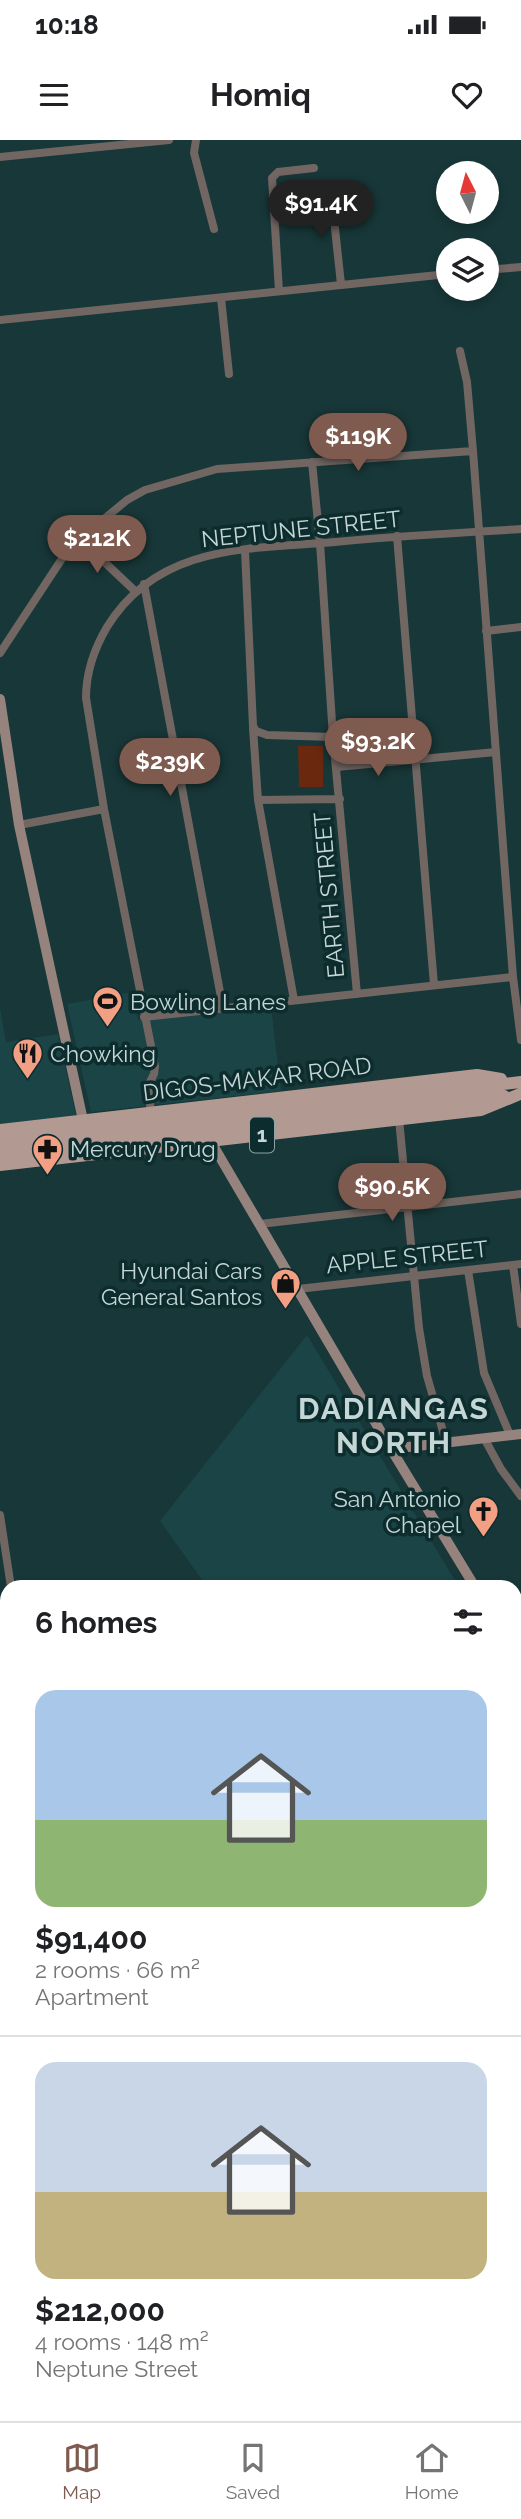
<!DOCTYPE html>
<meta charset="utf-8">
<style>
:root{--surface:#fff;--page:#f6f6f6;--text:#202124;--muted:#757577;--line:#e0e0e0;--accent:#7f5a4f}
body{margin:0;font-family:Raleway,sans-serif;background:var(--page);color:var(--text);height:100vh;display:flex;flex-direction:column;font-size:26px;white-space:nowrap}
*{box-sizing:border-box;margin:0}
p{font-size:23px;color:var(--muted)}
.icon{flex:none;width:38px;height:38px;fill:none;stroke:currentColor;stroke-width:2;stroke-linecap:round;stroke-linejoin:round}
.map{position:relative;flex:1;overflow:hidden}
.panel{position:absolute;left:0px;top:1440px;width:522px;height:842px;display:flex;flex-direction:column;background:var(--surface);border-radius:21px 21px 0 0;box-shadow:0 4px 10px #0003}
.panel>*{flex:none}
.needle{width:46px;rotate:354deg}
.controls{position:absolute;left:436px;top:21px;display:grid;gap:14px}
.controls a{display:grid;place-items:center;width:63px;height:63px;border-radius:50%;background:var(--surface);box-shadow:0 4px 10px #0003;font-size:35px}
.price{position:absolute;translate:-50% -60px;padding:0 16px;border-radius:24px;background:var(--accent);color:#fff;font-size:23px;line-height:46px;filter:drop-shadow(0 2px 4px #0008)}
.price::after{content:'';position:absolute;left:50%;top:42px;width:21px;height:16px;margin-left:-10px;background:inherit;clip-path:polygon(0 0,100% 0,50% 100%)}
.price.current{background:#222;color:#fff}
ul{padding:0;list-style:none}
li{display:grid;align-content:center;gap:14px;height:371px;padding:0 35px}
li+li{border-top:2px solid var(--line)}
li span{display:grid;place-items:center;height:217px;border-radius:21px;color:#555}
li>.icon{margin-inline-start:auto}
span .icon{width:126px;height:126px;fill:#fffc;stroke-width:1}
li b{font-size:30px}
h2{display:flex;justify-content:space-between;align-items:center;height:84px;padding:0 35px;font-size:30px}
.status{display:flex;justify-content:space-between;align-items:center;height:49px;padding:0 35px;background:var(--surface);direction:ltr}
.status svg{height:19px;fill:currentColor}
header{display:flex;justify-content:space-between;align-items:center;height:91px;padding:0 35px;background:var(--surface);font-size:32px;font-weight:700}
.dock{display:flex;justify-content:space-around;align-items:center;height:98px;border-top:2px solid var(--line);background:var(--surface);font-size:19px;color:var(--muted)}
.dock a{display:grid;justify-items:center;gap:4px}
.dock .current{color:var(--accent)}
.map>svg:first-child{display:block}
.built{fill:#1a4446}
.park{fill:#6a280e}
.water{fill:url(#water-waves)}
.lines{fill:none;stroke-linecap:round;stroke-linejoin:round}
.river{stroke:#069094;stroke-width:16}
.street{stroke:#726662;stroke-width:8}
.secondary{stroke:#96837d;stroke-width:10}
.primary{stroke:#b29a92;stroke-width:12}
.labels{text-anchor:middle;stroke-width:7;stroke-linejoin:round;paint-order:stroke}
.shield{fill:#0d2c2d;stroke:#8ea3a3;stroke-width:2}
.shield-label{font-size:21px;font-weight:bold;fill:#c5d6d6}
.street-label{font-size:23px;fill:#c5d6d6;stroke:#0d2c2d}
.poi-label{font-size:23px;fill:#c5d6d6;stroke:#0d2c2d;text-anchor:start}
.district-label{font-size:30px;font-weight:bold;letter-spacing:2px;fill:#c5d6d6;stroke:#0d2c2d}
</style>
<div class="status"><b>10:18</b><svg viewBox="0 0 49 12"><path d="M0 12V9h3v3zM5 12V6h3v6zM10 12V3h3v9zM15 12V0h3v12zM26 1h20v11H26zM47 4h2v5h-2z"/></svg></div>
<header><svg class="icon" aria-label="menu" viewBox="0 0 24 24"><path d="M4 6h16M4 12h16M4 18h16"/></svg>Homiq<svg class="icon" aria-label="heart" viewBox="0 0 24 24"><path d="M12 20l-8-8c-3-5 5-10 8-4 3-6 11-1 8 4z"/></svg></header>
<div class="map">
<svg width="521" height="2281" viewBox="0 0 521 2281">
<defs>
<pattern id="water-waves" width="16" height="10" patternUnits="userSpaceOnUse" patternTransform="scale(1.75)"><rect width="16" height="10" fill="#069094"/><path d="M0 5q4-4 8 0t8 0" fill="none" stroke="#16787b"/></pattern>
</defs>
<rect width="100%" height="100%" fill="#183738"/>
<!-- built -->
<path class="built" d="M 132,852 L 138,880 L 271,866 L 281,951 L 91,972 L 67,864 Z
M 0,868 L 6,902 L 58,894 L 76,975 L 0,985 Z
M 307,1195 L 459,1447 L 207,1447 L 160,1381 Z
M 521,1829 L 521,1985 L 514,1980 L 514,1830 Z"/>
<!-- park -->
<path class="park" d="M 298,606 L 323,606 L 323,647 L 299,647 Z"/>
<!-- water -->
<path class="water" d="M 0,1651 L 7,1659 L 7,1731 L 0,1723 Z
M 409,2275 L 482,2275 L 483,2281 L 412,2281 Z"/>
<g class="lines">
<!-- river -->
<path class="river" d="M 169,2281 L 179,2275"/>
<!-- street -->
<path class="street" d="M 196,0 L 194,13 L 214,89
M 0,17 L 169,0
M 331,52 L 341,144
M 486,130 L 521,127
M 279,151 L 272,38 L 278,32 L 314,28
M 221,158 L 229,234
M 0,180 L 448,134
M 460,211 L 467,242 L 473,311 L 513,837 L 521,900
M 312,322 L 320,403 L 333,597 L 357,854
M 397,396 L 434,845
M 79,398 L 135,451
M 245,411 L 253,586 L 256,591 L 267,595 L 333,597
M 144,444 L 223,868
M 486,491 L 521,487
M 0,513 L 69,408 L 127,360 L 145,350 L 217,329 L 473,311
M 253,588 L 258,660
M 337,627 L 496,612
M 19,685 L 104,669
M 294,860 L 258,660 L 340,659
M 144,877 L 513,837
M 151,973 L 148,946 L 154,934 L 155,926 L 104,669 L 86,558 C 86,533 94,509 107,487 C 158,404 248,409 335,402 C 397,396 459,393 521,389
M 399,979 L 419,1188 L 427,1236 L 446,1302
M 260,1084 L 521,1054
M 513,1125 L 521,1184
M 468,1130 L 484,1233 L 510,1295
M 298,1149 L 521,1124
M 484,1298 L 501,1329 L 521,1356
M 0,1375 L 11,1447
M 0,1523 L 7,1522
M 0,1576 L 7,1585"/>
<!-- secondary -->
<path class="secondary" d="M 0,559 L 19,685 L 84,985
M 207,995 L 391,1309 L 475,1447
M 391,1309 L 521,1294
M 514,1513 L 521,1523"/>
<!-- primary -->
<path class="primary" d="M 0,990 L 477,935 L 501,939
M 0,1002 L 521,942
M 0,1014 L 504,956
M 0,1025 L 481,970 L 520,954"/>
</g>
<!-- icons -->
<defs>
<symbol id="stadium-pin" viewBox="-11 -11 22 30"><path d="M0 17L-7.5 6A9.5 9.5 0 1 1 7.5 6Z" fill="#f39f83" stroke="#0d2c2d"/><path d="M0-5a6.5 5 0 1 0 0 10a6.5 5 0 1 0 0-10ZM-3.5-1.8h7v3.6h-7Z" fill="#111"/></symbol>
<symbol id="restaurant-pin" viewBox="-11 -11 22 30"><path d="M0 17L-7.5 6A9.5 9.5 0 1 1 7.5 6Z" fill="#f39f83" stroke="#0d2c2d"/><path d="M-5-6h1v4h1v-4h1v4h1v-4h1v5L-1.5 .5V6h-2V.5L-5-1ZM5-6V6H3V1.5H1.5Q1.5-4 5-6Z" fill="#111"/></symbol>
<symbol id="pharmacy-pin" viewBox="-11 -11 22 30"><path d="M0 17L-7.5 6A9.5 9.5 0 1 1 7.5 6Z" fill="#f39f83" stroke="#0d2c2d"/><path d="M-2-6h4v4h4v4h-4v4h-4v-4h-4v-4h4Z" fill="#111"/></symbol>
<symbol id="shop-pin" viewBox="-11 -11 22 30"><path d="M0 17L-7.5 6A9.5 9.5 0 1 1 7.5 6Z" fill="#f39f83" stroke="#0d2c2d"/><path d="M-5-2.5h2.3a2.7 3.5 0 0 1 5.4 0H5L5.5 6h-11ZM-1.5-2.5h3a1.5 2.3 0 0 0-3 0Z" fill="#111"/></symbol>
<symbol id="church-pin" viewBox="-11 -11 22 30"><path d="M0 17L-7.5 6A9.5 9.5 0 1 1 7.5 6Z" fill="#f39f83" stroke="#0d2c2d"/><path d="M-1.2-6h2.4v3.5h3.3v2.4h-3.3V6h-2.4V-.1h-3.3v-2.4h3.3Z" fill="#111"/></symbol>
</defs>
<g fill-rule="evenodd">
<use href="#stadium-pin" x="90" y="844" width="35" height="47"/>
<use href="#restaurant-pin" x="10" y="896" width="35" height="47"/>
<use href="#pharmacy-pin" x="30" y="992" width="35" height="47"/>
<use href="#shop-pin" x="268" y="1126" width="35" height="47"/>
<use href="#church-pin" x="466" y="1354" width="35" height="47"/>
</g>
<g class="labels">
<!-- shield labels -->
<rect class="shield" x="250" y="977.5" width="24" height="35" rx="5"/>
<g class="shield-label">
<text x="262" y="1002">1</text>
</g>
<!-- street labels -->
<g class="street-label">
<text transform="translate(301 389) rotate(-6)" y="8">NEPTUNE STREET</text>
<text transform="translate(329 755) rotate(-95)" y="8">EARTH STREET</text>
<text transform="translate(257 939) rotate(-7)" y="8">DIGOS-MAKAR ROAD</text>
<text transform="translate(407 1117) rotate(-6)" y="8">APPLE STREET</text>
</g>
<!-- poi labels -->
<g class="poi-label">
<text x="130" y="870">Bowling Lanes</text>
<text x="50" y="922">Chowking</text>
<text x="70" y="1017">Mercury Drug</text>
<text x="262" y="1139" text-anchor="end">Hyundai Cars<tspan x="262" dy="26">General Santos</tspan></text>
<text x="461" y="1367" text-anchor="end">San Antonio<tspan x="461" dy="26">Chapel</tspan></text>
</g>
<!-- district labels -->
<g class="district-label">
<text x="394" y="1279">DADIANGAS<tspan x="394" dy="34">NORTH</tspan></text>
</g>
</g>
</svg>
<div class="controls">
<a><svg class="needle" viewBox="-14 -14 28 28"><path d="M0-13l5 13h-10z" fill="#e53935"/><path d="M0 13l5-13h-10z" fill="#757577"/></svg></a>
<a><svg class="icon" aria-label="layers" viewBox="0 0 24 24"><path d="M12 4l9 5-9 5-9-5zM3 14l9 5 9-5"/></svg></a>
</div>
<b class="price current" style="left:321px;top:100px">$91.4K</b>
<b class="price" style="left:358px;top:333px">$119K</b>
<b class="price" style="left:97px;top:435px">$212K</b>
<b class="price" style="left:378px;top:638px">$93.2K</b>
<b class="price" style="left:170px;top:658px">$239K</b>
<b class="price" style="left:392px;top:1083px">$90.5K</b>
<section class="panel">
<h2>6 homes<svg class="icon" aria-label="filters" viewBox="0 0 24 24"><path d="M4 7h16M4 17h16"/><circle cx="9" cy="7" r="2"/><circle cx="15" cy="17" r="2"/></svg></h2>
<ul>
<li><span style="background:linear-gradient(#a9c7e8 60%,#8fb573 0)"><svg class="icon" aria-label="home" viewBox="0 0 24 24"><path d="M3 11l9-7 9 7M6 9v11h12V9"/></svg></span><div><b>$91,400</b><p>2 rooms · 66 m²</p><p>Apartment</p></div></li>
<li><span style="background:linear-gradient(#c9d6e8 60%,#c2b280 0)"><svg class="icon" aria-label="home" viewBox="0 0 24 24"><path d="M3 11l9-7 9 7M6 9v11h12V9"/></svg></span><div><b>$212,000</b><p>4 rooms · 148 m²</p><p>Neptune Street</p></div></li>
</ul>
</section>
</div>
<nav class="dock">
<a class="current"><svg class="icon" aria-label="map" viewBox="0 0 24 24"><path d="M3 6l6-2 6 2 6-2v14l-6 2-6-2-6 2zM9 4v14M15 6v14"/></svg>Map</a>
<a><svg class="icon" aria-label="saved" viewBox="0 0 24 24"><path d="M7 4h10v16l-5-4-5 4z"/></svg>Saved</a>
<a><svg class="icon" aria-label="home" viewBox="0 0 24 24"><path d="M3 11l9-7 9 7M6 9v11h12V9"/></svg>Home</a>
</nav>
